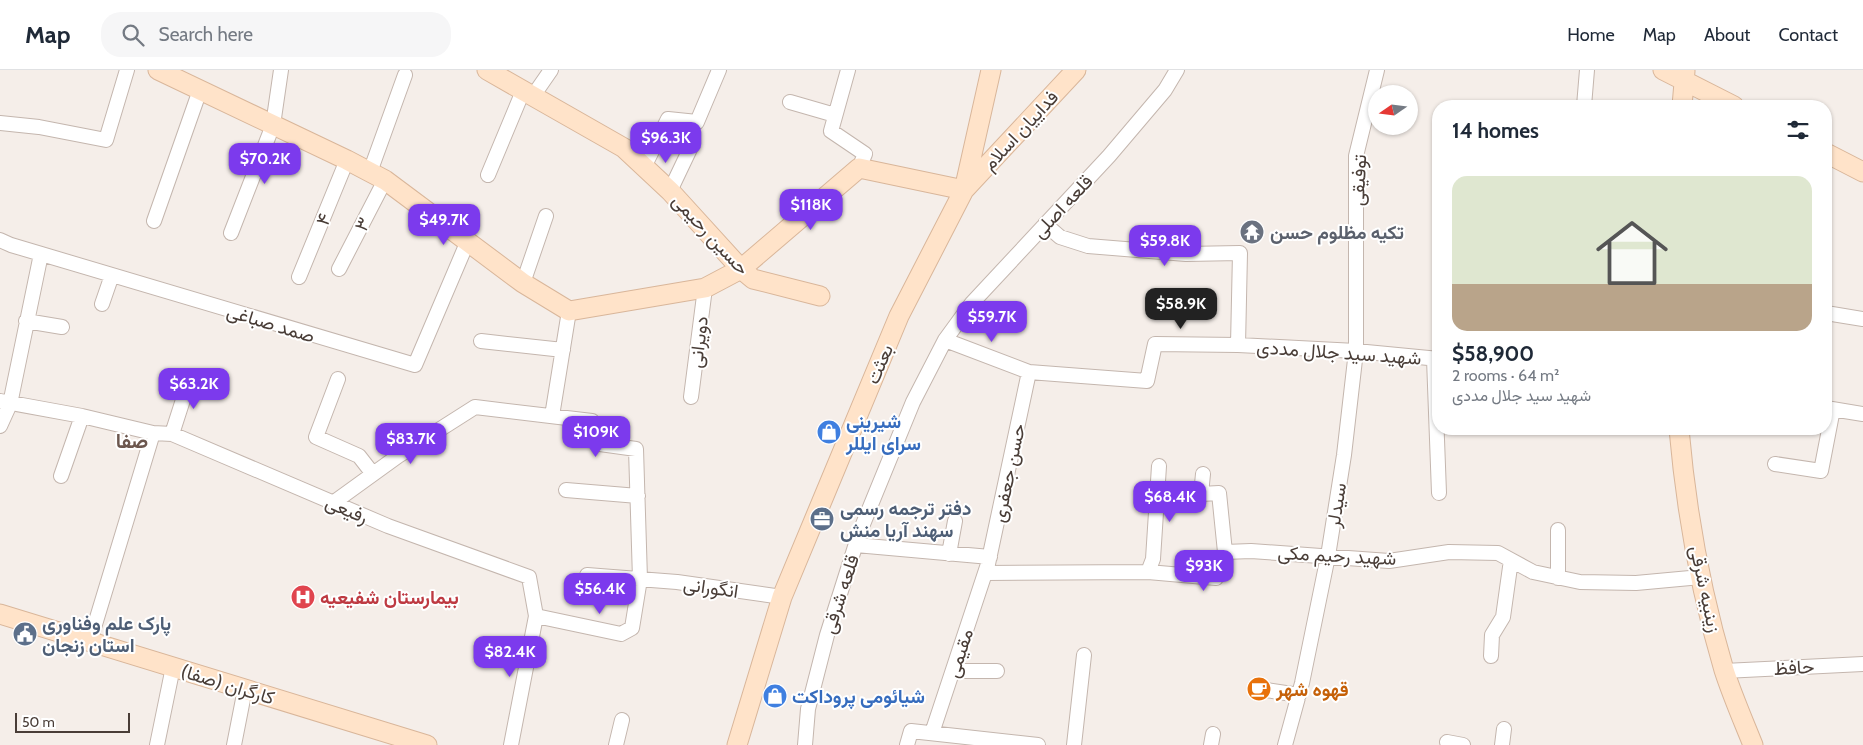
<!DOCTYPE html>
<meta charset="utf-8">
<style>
:root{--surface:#fff;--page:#f6f6f7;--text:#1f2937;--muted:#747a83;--line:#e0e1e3;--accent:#7c3aed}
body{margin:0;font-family:Cabin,Vazirmatn,sans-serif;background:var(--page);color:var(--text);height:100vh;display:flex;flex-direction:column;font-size:19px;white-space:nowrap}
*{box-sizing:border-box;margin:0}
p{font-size:16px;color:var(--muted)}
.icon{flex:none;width:28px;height:28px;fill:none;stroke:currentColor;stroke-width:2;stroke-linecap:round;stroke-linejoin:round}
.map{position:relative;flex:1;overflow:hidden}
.sheet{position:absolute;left:1432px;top:30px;width:400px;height:335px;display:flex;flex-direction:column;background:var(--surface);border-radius:20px;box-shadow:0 1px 4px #0004}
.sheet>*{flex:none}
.needle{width:32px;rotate:256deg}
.tools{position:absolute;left:1368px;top:15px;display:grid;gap:10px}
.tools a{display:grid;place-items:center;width:50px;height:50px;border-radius:50%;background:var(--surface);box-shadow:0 1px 4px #0004;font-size:25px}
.scale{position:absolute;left:15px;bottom:12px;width:115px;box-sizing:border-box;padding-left:5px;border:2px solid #493d37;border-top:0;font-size:14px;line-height:18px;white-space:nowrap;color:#493d37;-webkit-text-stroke:4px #fff;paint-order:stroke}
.price{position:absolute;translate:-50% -42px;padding:0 11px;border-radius:10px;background:var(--accent);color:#fff;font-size:16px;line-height:32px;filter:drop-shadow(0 1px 2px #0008)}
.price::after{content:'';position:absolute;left:50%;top:30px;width:15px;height:11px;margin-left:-8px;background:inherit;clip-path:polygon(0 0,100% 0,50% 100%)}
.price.selected{background:#222;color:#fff}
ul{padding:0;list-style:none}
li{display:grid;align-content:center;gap:10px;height:265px;padding:0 20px}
li span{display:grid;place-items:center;height:155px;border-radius:15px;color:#555}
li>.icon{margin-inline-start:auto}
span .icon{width:90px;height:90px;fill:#fffc;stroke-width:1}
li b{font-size:21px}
h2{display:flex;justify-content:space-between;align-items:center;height:60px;padding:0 20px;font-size:21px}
header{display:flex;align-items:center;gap:30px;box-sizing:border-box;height:70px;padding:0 25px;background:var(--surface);border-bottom:1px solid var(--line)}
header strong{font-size:24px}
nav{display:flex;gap:28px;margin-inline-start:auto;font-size:18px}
.search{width:350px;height:45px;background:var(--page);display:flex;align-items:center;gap:12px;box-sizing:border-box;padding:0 18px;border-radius:20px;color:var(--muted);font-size:19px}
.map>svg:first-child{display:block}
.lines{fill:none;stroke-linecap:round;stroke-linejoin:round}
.street-casing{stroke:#c4b6ae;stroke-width:16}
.secondary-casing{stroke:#d9b69a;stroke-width:21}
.street{stroke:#fff;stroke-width:14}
.secondary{stroke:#ffe3c9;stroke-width:19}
.labels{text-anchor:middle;stroke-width:4;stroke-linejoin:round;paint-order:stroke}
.street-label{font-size:19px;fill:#493d37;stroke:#fff}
.worship-label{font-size:19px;font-weight:bold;fill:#5b616d;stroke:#fff;text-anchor:start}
.shop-label{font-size:19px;font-weight:bold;fill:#366cbe;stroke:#fff;text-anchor:start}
.service-label{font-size:19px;font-weight:bold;fill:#4e5e75;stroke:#fff;text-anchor:start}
.health-label{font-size:19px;font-weight:bold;fill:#be3a42;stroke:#fff;text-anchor:start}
.food-label{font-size:19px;font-weight:bold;fill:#c56008;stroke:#fff;text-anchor:start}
.neighbourhood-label{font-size:20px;font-weight:bold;fill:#6c574e;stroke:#fff}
</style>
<header>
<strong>Map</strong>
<div class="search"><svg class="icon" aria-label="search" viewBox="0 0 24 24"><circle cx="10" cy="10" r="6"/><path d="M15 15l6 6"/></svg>Search here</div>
<nav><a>Home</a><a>Map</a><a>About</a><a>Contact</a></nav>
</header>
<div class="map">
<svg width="1863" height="675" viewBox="0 0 1863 675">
<rect width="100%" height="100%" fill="#f5eee9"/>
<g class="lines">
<defs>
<path id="street" d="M 848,0 L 831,61 L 865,84 L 859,98
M 533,26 L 551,0
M 790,32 L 835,45
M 1584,36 L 1587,0
M 0,53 L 39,57 L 106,70 L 127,0
M 644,97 L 668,49 L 697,52 L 719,0
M 370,102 L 405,5
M 488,105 L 523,21
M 670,121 L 690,79
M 154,151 L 200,20
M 1045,154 L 1060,167 L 1088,176 L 1186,184 L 1240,183 L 1238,275
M 231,163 L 273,55 L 281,0
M 0,170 L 11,175 L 415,295 L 467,173
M 339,199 L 385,110
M 299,207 L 347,90
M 523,213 L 546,146
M 102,234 L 112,205
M 1826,243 L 1863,249
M 26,251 L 62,257
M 945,270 L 1029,302 L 1147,311 L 1155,274 L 1238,275 L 1356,281 L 1439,289
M 481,271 L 563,280
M 1434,289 L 1439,423
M 338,309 L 316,367 L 359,386 L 373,404
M 691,327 L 705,218
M 0,331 L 82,346 L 153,363 L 172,364 L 388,456 L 529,507 L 536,546 L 511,675
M 1826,338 L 1863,344
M 552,346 L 569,241
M 0,356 L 10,334 L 41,184
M 172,364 L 190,308
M 1775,394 L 1821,401 L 1833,339
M 61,406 L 82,346
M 566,420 L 638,426
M 333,433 L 398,386 L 475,337 L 592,351 L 600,374 L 636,379 L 640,509 L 632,558 L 621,564 L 536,546
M 856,475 L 990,487
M 1225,482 L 1251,481 L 1389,491 L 1449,482 L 1498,483 L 1533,502 L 1580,512 L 1636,513 L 1701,507
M 949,484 L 955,451
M 1148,502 L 1153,489 L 1159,396
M 985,503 L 1148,502 L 1216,508 L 1225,482 L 1219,423 L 1201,424 L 1203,404
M 587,505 L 677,512 L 782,527
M 1558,508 L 1558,460
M 90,571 L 153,363
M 1491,586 L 1492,565 L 1503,547 L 1511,490
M 953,601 L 997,601
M 1724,601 L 1863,594
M 1259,619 L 1299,625
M 932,663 L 988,494 L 1029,302
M 1447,672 L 1463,675
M 157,675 L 173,597
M 234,675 L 245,619
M 616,675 L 622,650
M 805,675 L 808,639 L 827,565 L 859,464 L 913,332 L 945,270 L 972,233 L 1109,86 L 1165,20 L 1177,0
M 907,675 L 911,661 L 1038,675
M 1074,675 L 1084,585
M 1211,675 L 1213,664
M 1285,675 L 1302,613 L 1328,486 L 1344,385 L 1356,281 L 1356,86 L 1377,0
M 1502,675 L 1504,659"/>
<path id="secondary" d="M 158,0 L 347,90 L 385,110 L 523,213 L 569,241 L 705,218 L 741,199 L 859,98 L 964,120 L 1076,0
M 487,0 L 624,78 L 670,121 L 741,199 L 753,209 L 820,226
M 1663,0 L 1734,36
M 1682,36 L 1685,1
M 1826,83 L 1863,102
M 1679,359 C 1686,439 1701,523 1724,600 C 1732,625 1743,650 1753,675
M 0,544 L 427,675
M 737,675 L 782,527 L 899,246 L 964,120 L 991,0"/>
</defs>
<!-- street casing -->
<use href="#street" class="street-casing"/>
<!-- secondary casing -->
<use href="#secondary" class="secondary-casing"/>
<!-- street -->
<use href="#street" class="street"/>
<!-- secondary -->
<use href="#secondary" class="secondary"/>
</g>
<!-- icons -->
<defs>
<symbol id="temple-disc" viewBox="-11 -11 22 22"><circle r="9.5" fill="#6b7280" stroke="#fff"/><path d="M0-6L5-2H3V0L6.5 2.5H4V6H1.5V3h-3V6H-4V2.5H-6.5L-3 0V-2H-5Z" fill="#fff"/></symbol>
<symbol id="shop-disc" viewBox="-11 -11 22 22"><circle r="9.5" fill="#3f7fe0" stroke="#fff"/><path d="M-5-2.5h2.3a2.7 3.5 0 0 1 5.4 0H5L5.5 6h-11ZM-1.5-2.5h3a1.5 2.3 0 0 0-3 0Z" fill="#fff"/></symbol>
<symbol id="office-disc" viewBox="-11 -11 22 22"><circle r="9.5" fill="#5c6f8a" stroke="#fff"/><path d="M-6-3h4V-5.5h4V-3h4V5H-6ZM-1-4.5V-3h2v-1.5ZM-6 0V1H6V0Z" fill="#fff"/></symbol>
<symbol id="hospital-disc" viewBox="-11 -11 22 22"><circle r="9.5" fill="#e0444e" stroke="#fff"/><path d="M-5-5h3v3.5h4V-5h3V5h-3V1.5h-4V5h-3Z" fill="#fff"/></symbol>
<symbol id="civic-disc" viewBox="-11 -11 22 22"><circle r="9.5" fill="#5c6f8a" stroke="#fff"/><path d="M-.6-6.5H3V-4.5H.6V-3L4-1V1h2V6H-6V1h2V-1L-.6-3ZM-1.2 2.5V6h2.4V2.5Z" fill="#fff"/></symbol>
<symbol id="cafe-disc" viewBox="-11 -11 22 22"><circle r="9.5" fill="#e8710a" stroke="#fff"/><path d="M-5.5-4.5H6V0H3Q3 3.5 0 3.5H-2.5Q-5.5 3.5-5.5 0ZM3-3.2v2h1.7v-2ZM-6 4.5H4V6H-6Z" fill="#fff"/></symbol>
</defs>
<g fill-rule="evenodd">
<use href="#temple-disc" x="1238" y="148" width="28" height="28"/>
<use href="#shop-disc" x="815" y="348" width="28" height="28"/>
<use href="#office-disc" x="808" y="435" width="28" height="28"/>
<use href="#hospital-disc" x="289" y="513" width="28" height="28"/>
<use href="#civic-disc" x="11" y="550" width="28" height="28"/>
<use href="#cafe-disc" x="1245" y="605" width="28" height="28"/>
<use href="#shop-disc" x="761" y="612" width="28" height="28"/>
</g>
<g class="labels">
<!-- street labels -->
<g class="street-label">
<text transform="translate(1020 60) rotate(-47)" y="7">فداییان اسلام</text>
<text transform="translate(1358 110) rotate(-87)" y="7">توفیقی</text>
<text transform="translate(1062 136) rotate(-47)" y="7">قلعه اصلی</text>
<text transform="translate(323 149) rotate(-68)" y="7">۴</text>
<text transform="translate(362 154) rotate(-63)" y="7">۳</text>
<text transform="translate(711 164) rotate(47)" y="7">حسین رحیمی</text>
<text transform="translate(271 253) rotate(17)" y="7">صمد صباغی</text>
<text transform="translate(698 272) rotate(-83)" y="7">دویرانی</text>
<text transform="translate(1339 282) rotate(4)" y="7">شهید سید جلال مددی</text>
<text transform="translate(879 294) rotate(-67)" y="7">بعثت</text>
<text transform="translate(1008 403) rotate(-78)" y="7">حسن جعفری</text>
<text transform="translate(1336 435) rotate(-81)" y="7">سیدلر</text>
<text transform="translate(347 439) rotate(23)" y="7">رفیعی</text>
<text transform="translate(1337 485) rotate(3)" y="7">شهید رحیم مکی</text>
<text transform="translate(711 517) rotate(8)" y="7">انگورانی</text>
<text transform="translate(1706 519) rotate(78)" y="7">زینبیه شرقی</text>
<text transform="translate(840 524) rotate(-72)" y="7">قلعه شرقی</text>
<text transform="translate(959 583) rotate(-72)" y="7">مقیمی</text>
<text transform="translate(1794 597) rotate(-3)" y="7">حافظ</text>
<text transform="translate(228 614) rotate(17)" y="7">کارگران (صفا)</text>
</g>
<!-- worship labels -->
<g class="worship-label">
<text x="1270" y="169">تکیه مظلوم حسن</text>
</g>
<!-- shop labels -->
<g class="shop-label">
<text x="846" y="358">شیرینی<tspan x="846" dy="22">سرای ایللر</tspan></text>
<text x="792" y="633">شیائومی پروداکت</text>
</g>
<!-- service labels -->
<g class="service-label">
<text x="840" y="445">دفتر ترجمه رسمی<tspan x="840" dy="22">سهند آریا منش</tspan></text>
<text x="42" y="560">پارک علم وفناوری<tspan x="42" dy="22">استان زنجان</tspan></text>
</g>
<!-- health labels -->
<g class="health-label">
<text x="320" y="534">بیمارستان شفیعیه</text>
</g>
<!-- food labels -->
<g class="food-label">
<text x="1276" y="626">قهوه شهر</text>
</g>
<!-- neighbourhood labels -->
<g class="neighbourhood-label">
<text x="132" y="378">صفا</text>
</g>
</g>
</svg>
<div class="tools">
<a><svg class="needle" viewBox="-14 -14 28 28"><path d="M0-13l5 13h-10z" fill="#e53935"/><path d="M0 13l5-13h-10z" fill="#747a83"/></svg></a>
</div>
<div class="scale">50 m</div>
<b class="price" style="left:666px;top:94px">$96.3K</b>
<b class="price" style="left:265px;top:115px">$70.2K</b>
<b class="price" style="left:811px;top:161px">$118K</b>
<b class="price" style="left:444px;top:176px">$49.7K</b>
<b class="price" style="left:1165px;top:197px">$59.8K</b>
<b class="price selected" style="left:1181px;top:260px">$58.9K</b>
<b class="price" style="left:992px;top:273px">$59.7K</b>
<b class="price" style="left:194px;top:340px">$63.2K</b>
<b class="price" style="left:596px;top:388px">$109K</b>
<b class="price" style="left:411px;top:395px">$83.7K</b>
<b class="price" style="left:1170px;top:453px">$68.4K</b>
<b class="price" style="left:1204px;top:522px">$93K</b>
<b class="price" style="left:600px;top:545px">$56.4K</b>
<b class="price" style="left:510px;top:608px">$82.4K</b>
<section class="sheet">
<h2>14 homes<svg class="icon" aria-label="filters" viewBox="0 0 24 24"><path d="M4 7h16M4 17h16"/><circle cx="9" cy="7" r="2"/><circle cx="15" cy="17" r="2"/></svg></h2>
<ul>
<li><span style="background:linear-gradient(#dfe7d0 70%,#b9a48a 0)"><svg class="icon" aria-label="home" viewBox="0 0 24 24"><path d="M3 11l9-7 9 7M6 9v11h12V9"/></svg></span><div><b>$58,900</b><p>2 rooms · 64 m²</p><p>شهید سید جلال مددی</p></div></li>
</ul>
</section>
</div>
